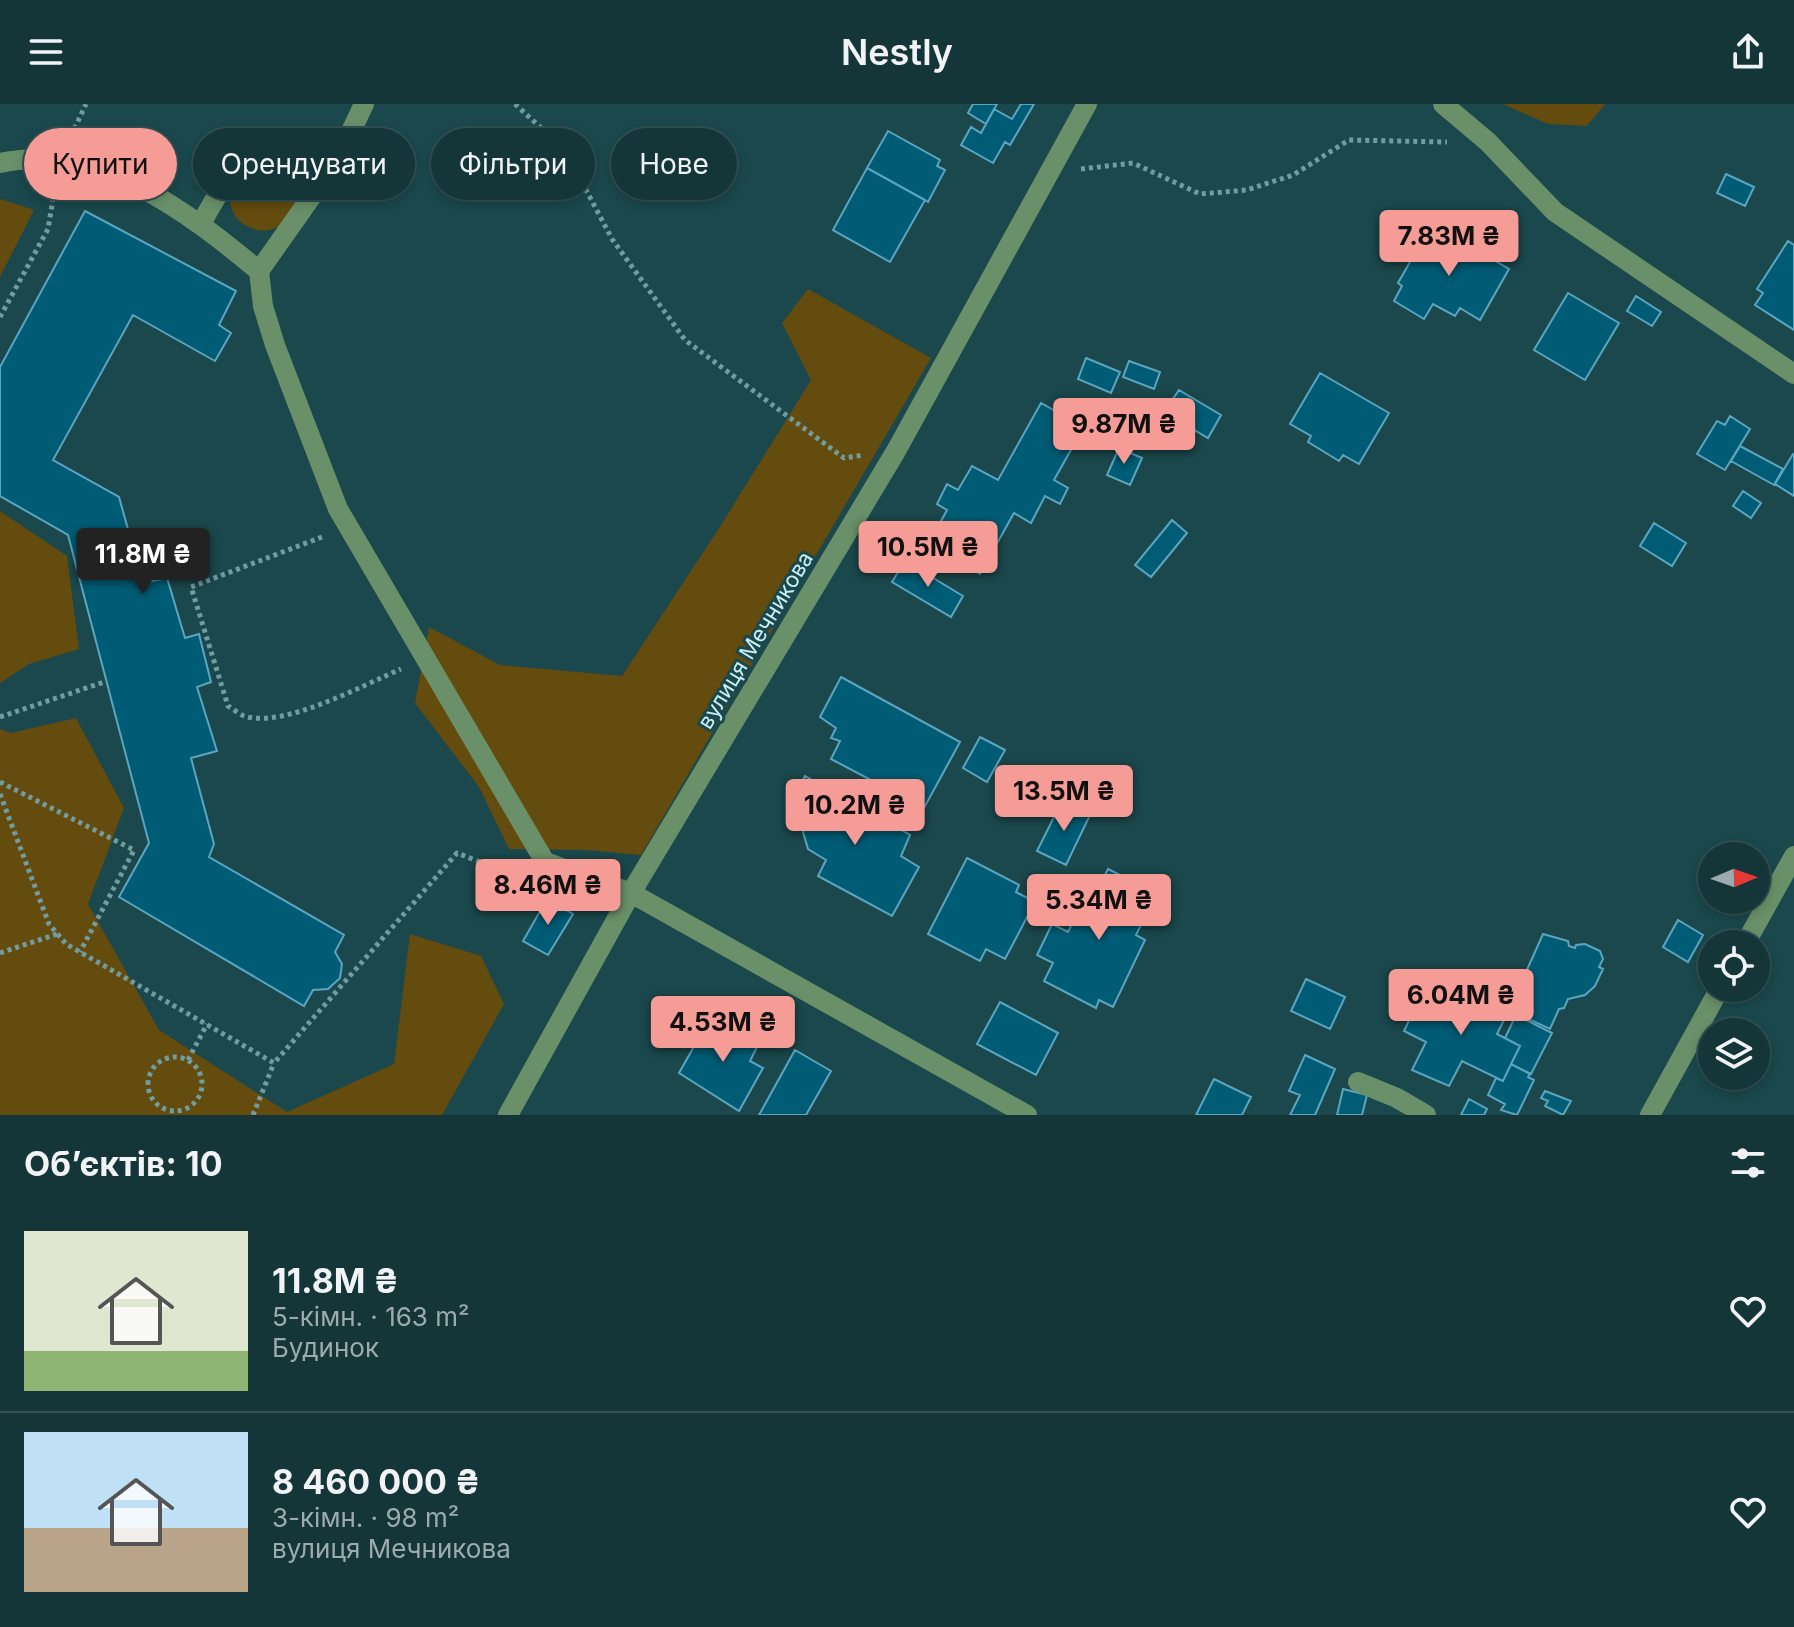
<!DOCTYPE html>
<html lang="uk">
<meta charset="utf-8">
<style>
:root{--surface:#143639;--page:#214144;--text:#f1f3f6;--muted:#9dabae;--line:#335053;--accent:#f59c96}
body{margin:0;font-family:Inter,sans-serif;background:var(--page);color:var(--text);height:100vh;display:flex;flex-direction:column;font-size:30px;white-space:nowrap}
*{box-sizing:border-box;margin:0}
p{font-size:26px;color:var(--muted)}
.icon{flex:none;width:44px;height:44px;fill:none;stroke:currentColor;stroke-width:2;stroke-linecap:round;stroke-linejoin:round}
.map{position:relative;height:1011px;overflow:hidden}
.drawer{display:flex;flex-direction:column;background:var(--surface);flex:1}
.drawer>*{flex:none}
.banner{position:absolute;left:24px;top:24px;width:800px;height:72px;display:flex;gap:16px}
.needle{width:52px;rotate:88deg}
.controls{position:absolute;left:1698px;top:738px;display:grid;gap:16px}
.controls a{display:grid;place-items:center;width:72px;height:72px;border-radius:50%;background:var(--surface);box-shadow:0 4px 12px #0003,0 0 0 2px var(--line);font-size:40px}
.price{position:absolute;translate:-50% -68px;padding:0 18px;border-radius:8px;background:var(--accent);color:#111;font-size:26px;line-height:52px;filter:drop-shadow(0 2px 4px #0008)}
.price::after{content:'';position:absolute;left:50%;top:48px;width:24px;height:18px;margin-left:-12px;background:inherit;clip-path:polygon(0 0,100% 0,50% 100%)}
.price.on{background:#222;color:#fff}
ul{padding:0;list-style:none}
li{display:flex;align-items:center;gap:24px;height:200px;padding:0 24px}
li+li{border-top:2px solid var(--line)}
li span{display:grid;place-items:center;flex:none;width:224px;height:160px;border-radius:0px;color:#555}
li>.icon{margin-inline-start:auto}
span .icon{width:96px;height:96px;fill:#fffc;stroke-width:1}
li b{font-size:34px}
h2{display:flex;justify-content:space-between;align-items:center;height:96px;padding:0 24px;font-size:34px}
.pill{padding:0 28px;border-radius:36px;background:var(--surface);box-shadow:0 4px 12px #0003,0 0 0 2px var(--line);font-size:28px;line-height:72px}
.pill.on{background:var(--accent);color:#111}
header{display:flex;justify-content:space-between;align-items:center;height:104px;padding:0 24px;background:var(--surface);font-size:36px;font-weight:600}
.map>svg:first-child{display:block}
.green{fill:#644b0e}
.building{fill:#005c75;stroke:#5ca5c0;stroke-width:2}
.lines{fill:none;stroke-linecap:round;stroke-linejoin:round}
.path{stroke:#719ca0;stroke-width:5;stroke-dasharray:4 4;stroke-linecap:butt}
.minor{stroke:#699068;stroke-width:20}
.labels{text-anchor:middle;stroke-width:6;stroke-linejoin:round;paint-order:stroke}
.street-label{font-size:22px;fill:#c9f1f5;stroke:#1a484c}
</style>
<header><svg class="icon" aria-label="menu" viewBox="0 0 24 24"><path d="M4 6h16M4 12h16M4 18h16"/></svg>Nestly<svg class="icon" aria-label="share" viewBox="0 0 24 24"><path d="M12 15V3M7 8l5-5 5 5M5 13v7h14v-7"/></svg></header>
<div class="map">
<svg width="1794" height="1011" viewBox="0 0 1794 1011">
<rect width="100%" height="100%" fill="#1a484c"/>
<!-- green -->
<path class="green" d="M 1503,0 L 1605,0 L 1587,22 L 1548,20 Z
M 255,58 C 323,58 295,147 247,122 C 232,114 229,101 229,85 Z
M 0,95 L 34,106 L 0,173 Z
M 808,185 L 931,254 L 641,751 L 586,746 L 509,745 L 479,683 L 415,599 L 429,523 L 500,561 L 622,572 L 721,421 L 811,276 L 782,219 Z
M 0,407 L 67,452 L 79,545 L 29,560 L 0,579 Z
M 76,614 L 124,704 L 88,800 L 159,926 L 287,1008 L 394,960 L 410,830 L 481,852 L 504,900 L 442,1011 L 0,1011 L 0,625 L 11,629 Z"/>
<!-- building -->
<path class="building" d="M 973,0 L 997,0 L 986,20 L 968,9 Z
M 1021,0 L 1034,0 L 1010,41 L 1005,38 L 993,59 L 961,41 L 971,23 L 981,29 L 994,5 L 1012,15 Z
M 888,27 L 940,56 L 937,62 L 945,66 L 928,98 L 867,64 Z
M 867,64 L 925,96 L 890,158 L 833,126 Z
M 1726,70 L 1754,83 L 1745,102 L 1717,89 Z
M 85,107 L 236,187 L 219,221 L 231,229 L 215,257 L 133,211 L 53,356 L 119,393 L 143,479 L 167,474 L 185,534 L 199,530 L 211,578 L 197,583 L 217,647 L 191,654 L 214,740 L 209,753 L 344,831 L 335,848 L 342,860 L 340,874 L 328,885 L 313,886 L 304,902 L 119,793 L 149,739 L 68,431 L 0,392 L 0,263 Z
M 1429,125 L 1454,140 L 1457,134 L 1509,165 L 1480,216 L 1460,204 L 1455,212 L 1433,200 L 1424,215 L 1394,197 L 1402,182 L 1398,179 Z
M 1788,137 L 1794,141 L 1794,226 L 1755,201 L 1763,189 L 1757,185 Z
M 1568,189 L 1619,219 L 1585,276 L 1534,246 Z
M 1636,192 L 1661,208 L 1652,222 L 1627,207 Z
M 1086,254 L 1120,268 L 1111,289 L 1078,275 Z
M 1129,257 L 1160,268 L 1154,285 L 1123,273 Z
M 1320,269 L 1389,309 L 1359,360 L 1343,351 L 1339,357 L 1308,338 L 1311,332 L 1290,320 Z
M 1179,286 L 1221,311 L 1208,334 L 1164,308 Z
M 1041,299 L 1084,323 L 1054,376 L 1068,384 L 1060,400 L 1045,392 L 1031,419 L 1014,409 L 980,470 L 928,441 L 947,406 L 937,400 L 947,380 L 958,386 L 972,362 L 998,376 Z
M 1730,312 L 1750,325 L 1725,366 L 1697,350 L 1717,317 L 1725,321 Z
M 1740,342 L 1783,365 L 1774,381 L 1731,357 Z
M 1119,344 L 1142,354 L 1130,381 L 1107,371 Z
M 1793,350 L 1794,351 L 1794,392 L 1775,380 Z
M 1743,387 L 1761,399 L 1751,414 L 1733,402 Z
M 1172,416 L 1187,429 L 1151,473 L 1135,461 Z
M 1654,419 L 1686,439 L 1672,462 L 1640,442 Z
M 905,457 L 963,492 L 951,513 L 892,478 Z
M 841,573 L 960,638 L 924,704 L 831,655 L 840,637 L 831,634 L 836,624 L 820,613 Z
M 980,633 L 1005,646 L 987,678 L 963,664 Z
M 805,672 L 910,731 L 901,752 L 919,763 L 892,812 L 818,772 L 826,756 L 808,745 L 803,728 L 808,717 L 787,705 Z
M 1062,697 L 1090,711 L 1066,761 L 1037,747 Z
M 967,754 L 1019,781 L 1016,788 L 1035,798 L 1005,855 L 986,845 L 980,857 L 928,830 Z
M 1108,765 L 1156,789 L 1136,831 L 1145,836 L 1113,903 L 1099,896 L 1096,904 L 1044,877 L 1053,859 L 1037,851 L 1052,820 L 1068,828 L 1092,779 L 1099,783 Z
M 547,795 L 573,810 L 548,851 L 523,837 Z
M 1678,816 L 1703,831 L 1688,858 L 1663,843 Z
M 1543,830 L 1568,837 L 1569,842 L 1575,844 L 1576,841 L 1585,840 L 1600,847 L 1603,855 L 1599,863 L 1603,865 L 1595,882 L 1585,891 L 1568,895 L 1564,904 L 1559,905 L 1550,925 L 1509,906 Z
M 1306,875 L 1345,893 L 1330,925 L 1291,907 Z
M 1471,885 L 1481,890 L 1487,897 L 1508,908 L 1497,930 L 1520,942 L 1503,977 L 1462,957 L 1449,982 L 1412,966 L 1426,938 L 1404,927 L 1421,891 L 1449,905 L 1456,891 L 1463,886 Z
M 1000,898 L 1058,929 L 1036,971 L 977,940 Z
M 1516,911 L 1552,929 L 1531,970 L 1511,960 L 1520,942 L 1505,934 Z
M 709,916 L 725,925 L 728,919 L 749,931 L 746,937 L 757,943 L 750,957 L 763,964 L 739,1007 L 679,969 Z
M 795,946 L 831,967 L 806,1011 L 759,1011 Z
M 1305,951 L 1335,965 L 1315,1011 L 1290,1011 L 1300,991 L 1289,987 Z
M 1511,960 L 1530,970 L 1528,973 L 1534,976 L 1517,1011 L 1501,1006 L 1505,1000 L 1488,991 L 1496,974 L 1503,977 Z
M 1214,975 L 1251,993 L 1242,1011 L 1196,1011 Z
M 1343,985 L 1367,991 L 1362,1011 L 1337,1011 Z
M 1545,987 L 1571,997 L 1563,1011 L 1545,1002 L 1548,997 L 1541,994 Z
M 1469,995 L 1487,1005 L 1484,1011 L 1461,1011 Z"/>
<g class="lines">
<!-- path -->
<path class="path" d="M 515,0 L 565,46 L 612,135 L 685,236 L 844,354 L 864,351
M 71,32 L 86,0
M 1081,65 L 1133,59 L 1200,90 L 1247,86 L 1293,71 L 1349,36 L 1447,38
M 0,213 L 48,125 L 55,83
M 322,433 L 191,483 L 228,602 C 233,605 239,610 244,612 C 283,625 363,581 401,565
M 0,613 L 107,577
M 0,678 L 134,746 L 80,848
M 0,690 L 49,820 L 66,840 L 274,959 L 457,749 L 524,775
M 0,849 L 57,830
M148 980a27 27 0 1 1 54 0a27 27 0 1 1-54 0Z
M 188,956 L 207,920
M 253,1011 L 274,959"/>
<!-- minor -->
<path class="minor" d="M 1443,0 L 1488,38 L 1555,108 L 1794,270
M 0,59 C 98,38 189,109 259,167 L 338,55 L 364,0
M 201,120 C 213,98 246,34 276,45 C 292,50 305,72 316,85
M 259,167 L 263,202 L 275,241 L 338,405 L 545,758 L 631,789 L 1027,1011
M 1745,840 L 1794,752
M 1358,978 L 1397,994 L 1426,1011
M 508,1011 L 631,789 L 896,347 L 1087,0
M 1650,1011 L 1720,884"/>
</g>
<g class="labels">
<!-- street labels -->
<g class="street-label">
<text transform="translate(755 536) rotate(-59)" y="8">вулиця Мечникова</text>
</g>
</g>
</svg>
<div class="controls">
<a><svg class="needle" viewBox="-14 -14 28 28"><path d="M0-13l5 13h-10z" fill="#e53935"/><path d="M0 13l5-13h-10z" fill="#9dabae"/></svg></a>
<a><svg class="icon" aria-label="locate" viewBox="0 0 24 24"><circle cx="12" cy="12" r="6"/><path d="M12 2v4M12 18v4M2 12h4M18 12h4"/></svg></a>
<a><svg class="icon" aria-label="layers" viewBox="0 0 24 24"><path d="M12 4l9 5-9 5-9-5zM3 14l9 5 9-5"/></svg></a>
</div>
<b class="price" style="left:1449px;top:174px">7.83M ₴</b>
<b class="price" style="left:1124px;top:362px">9.87M ₴</b>
<b class="price" style="left:928px;top:485px">10.5M ₴</b>
<b class="price on" style="left:143px;top:492px">11.8M ₴</b>
<b class="price" style="left:1064px;top:729px">13.5M ₴</b>
<b class="price" style="left:855px;top:743px">10.2M ₴</b>
<b class="price" style="left:548px;top:823px">8.46M ₴</b>
<b class="price" style="left:1099px;top:838px">5.34M ₴</b>
<b class="price" style="left:1461px;top:933px">6.04M ₴</b>
<b class="price" style="left:723px;top:960px">4.53M ₴</b>
<div class="banner">
<a class="pill on">Купити</a>
<a class="pill">Орендувати</a>
<a class="pill">Фільтри</a>
<a class="pill">Нове</a>
</div>
</div>
<section class="drawer">
<h2>Об’єктів: 10<svg class="icon" aria-label="filters" viewBox="0 0 24 24"><path d="M4 7h16M4 17h16"/><circle cx="9" cy="7" r="2"/><circle cx="15" cy="17" r="2"/></svg></h2>
<ul>
<li><span style="background:linear-gradient(#dfe7d0 75%,#8fb573 0)"><svg class="icon" aria-label="home" viewBox="0 0 24 24"><path d="M3 11l9-7 9 7M6 9v11h12V9"/></svg></span><div><b>11.8M ₴</b><p>5-кімн. · 163 m²</p><p>Будинок</p></div><svg class="icon" aria-label="heart" viewBox="0 0 24 24"><path d="M12 20l-8-8c-3-5 5-10 8-4 3-6 11-1 8 4z"/></svg></li>
<li><span style="background:linear-gradient(#bfe0f5 60%,#b9a48a 0)"><svg class="icon" aria-label="home" viewBox="0 0 24 24"><path d="M3 11l9-7 9 7M6 9v11h12V9"/></svg></span><div><b>8 460 000 ₴</b><p>3-кімн. · 98 m²</p><p>вулиця Мечникова</p></div><svg class="icon" aria-label="heart" viewBox="0 0 24 24"><path d="M12 20l-8-8c-3-5 5-10 8-4 3-6 11-1 8 4z"/></svg></li>
</ul>
</section>
